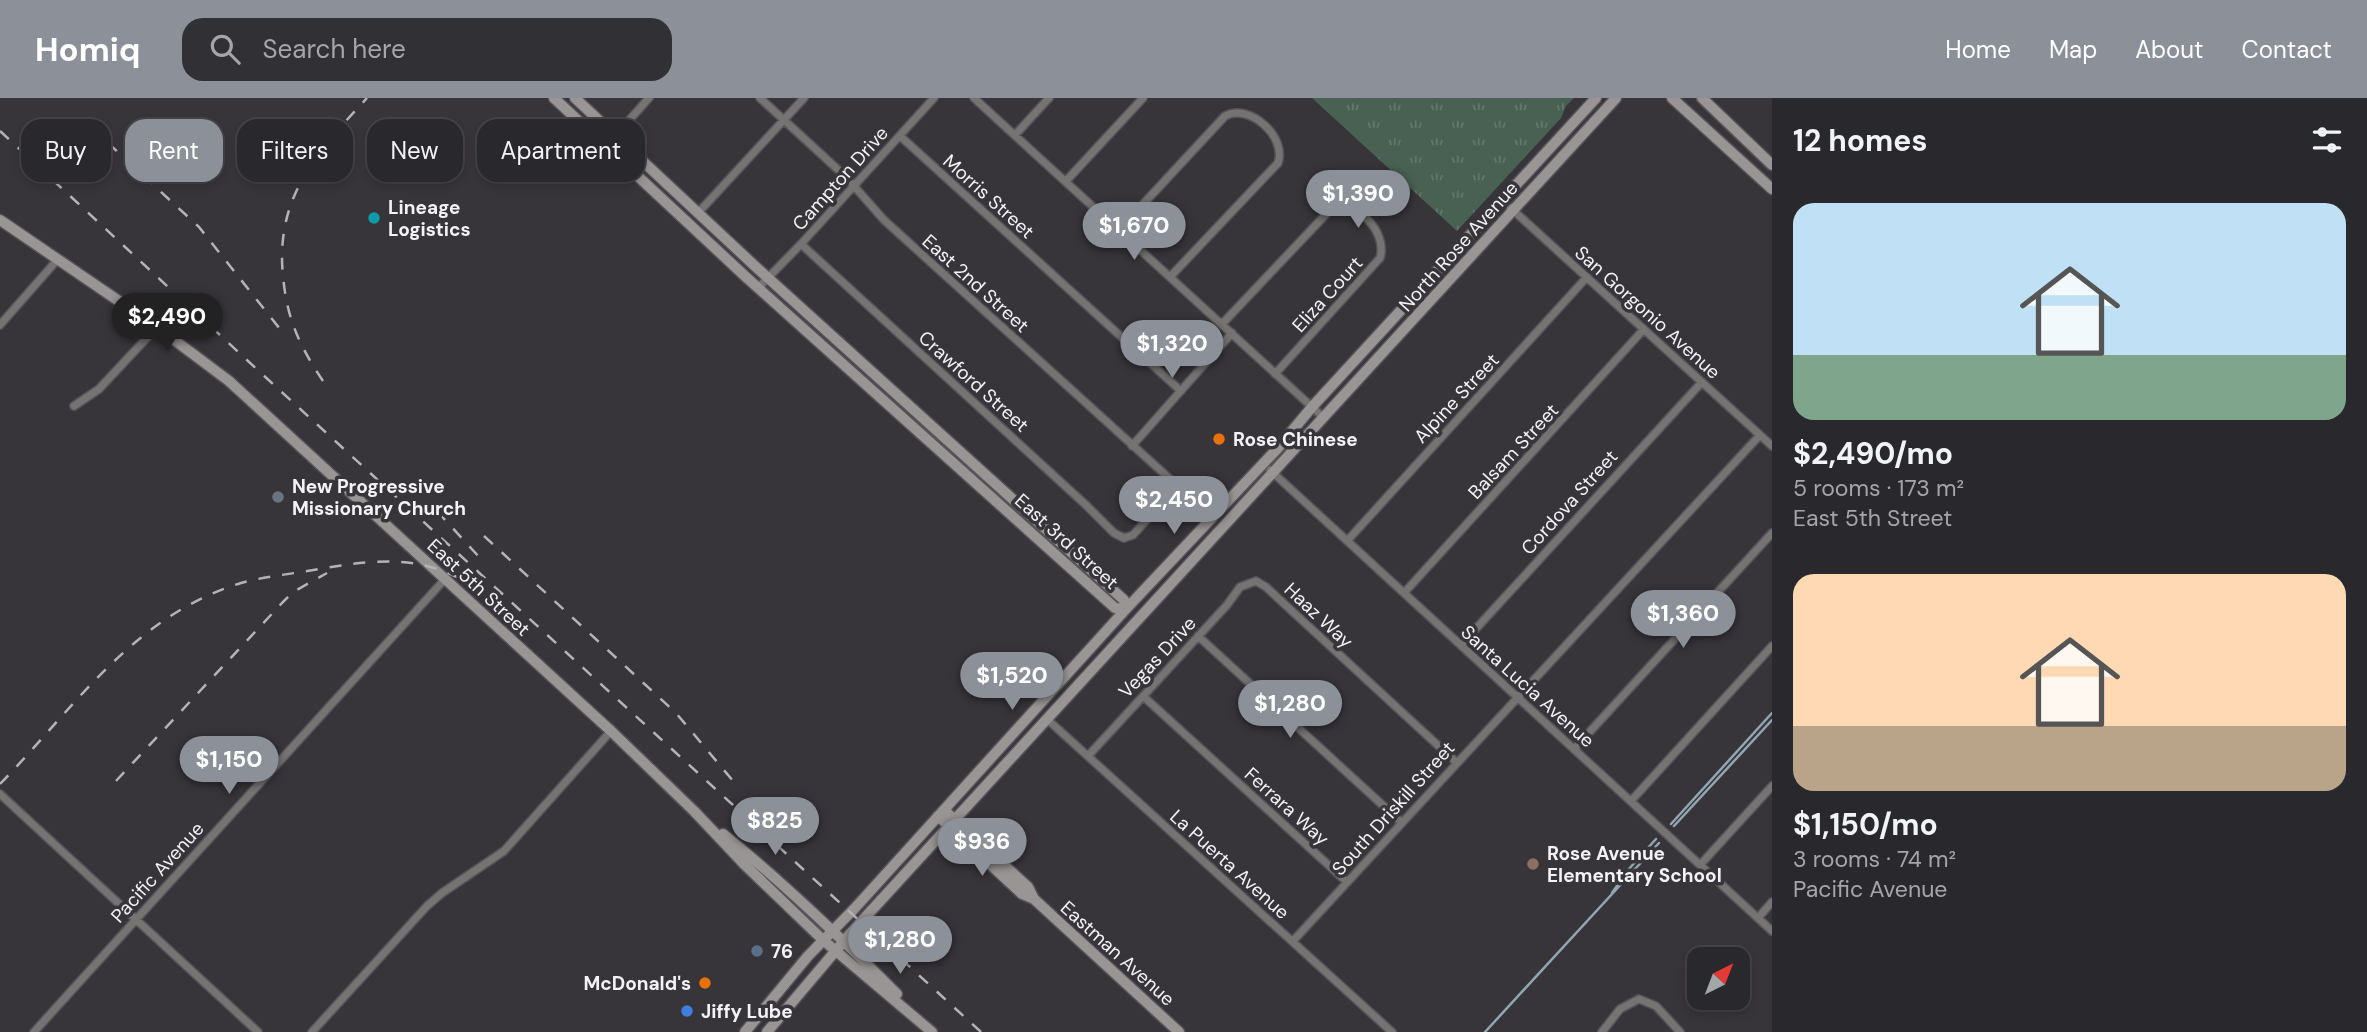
<!DOCTYPE html>
<meta charset="utf-8">
<style>
:root{--surface:#29282c;--page:#313034;--text:#f1f3f6;--muted:#a5a6a9;--line:#454448;--accent:#8c9099}
body{margin:0;font-family:"DM Sans",sans-serif;background:var(--page);color:var(--text);height:100vh;display:flex;flex-direction:column;font-size:26px;white-space:nowrap}
*{box-sizing:border-box;margin:0}
p{font-size:23px;color:var(--muted)}
.icon{flex:none;width:38px;height:38px;fill:none;stroke:currentColor;stroke-width:2;stroke-linecap:round;stroke-linejoin:round}
.map{position:relative;flex:1;overflow:hidden}
.side{display:flex;flex-direction:column;background:var(--surface);width:595px}
.side>*{flex:none}
.guide{position:absolute;left:21px;top:21px;width:665px;height:63px;display:flex;gap:14px}
.needle{width:46px;rotate:42deg}
.buttons{position:absolute;left:1687px;top:849px;display:grid;gap:14px}
.buttons a{display:grid;place-items:center;width:63px;height:63px;border-radius:14px;background:var(--surface);box-shadow:0 4px 10px #0003,0 0 0 2px var(--line);font-size:35px}
.price{position:absolute;translate:-50% -60px;padding:0 16px;border-radius:24px;background:var(--accent);color:#fff;font-size:23px;line-height:46px;filter:drop-shadow(0 2px 4px #0008)}
.price::after{content:'';position:absolute;left:50%;top:42px;width:21px;height:16px;margin-left:-10px;background:inherit;clip-path:polygon(0 0,100% 0,50% 100%)}
.price.selected{background:#222;color:#fff}
ul{padding:0;list-style:none}
li{display:grid;align-content:center;gap:14px;height:371px;padding:0 21px}
li span{display:grid;place-items:center;height:217px;border-radius:21px;color:#555}
li>.icon{margin-inline-start:auto}
span .icon{width:126px;height:126px;fill:#fffc;stroke-width:1}
li b{font-size:30px}
h2{display:flex;justify-content:space-between;align-items:center;height:84px;padding:0 21px;font-size:30px}
.tag{padding:0 24px;border-radius:21px;background:var(--surface);box-shadow:0 4px 10px #0003,0 0 0 2px var(--line);font-size:24px;line-height:63px}
.tag.selected{background:var(--accent);color:#fff}
header{display:flex;align-items:center;gap:42px;box-sizing:border-box;height:98px;padding:0 35px;background:var(--accent);color:#fff}
header strong{font-size:33px}
nav{display:flex;gap:38px;margin-inline-start:auto;font-size:24px}
.search{width:490px;height:63px;background:var(--page);display:flex;align-items:center;gap:18px;box-sizing:border-box;padding:0 24px;border-radius:21px;color:var(--muted);font-size:26px}
main{display:flex;flex:1;min-height:0}
.map>svg:first-child{display:block}
.park{fill:url(#park-tufts)}
.lines{fill:none;stroke-linecap:round;stroke-linejoin:round}
.stream{stroke:#91a6b2;stroke-width:2.5}
.street-casing{stroke:#555358;stroke-width:10}
.secondary-casing{stroke:#555358;stroke-width:13}
.street{stroke:#767373;stroke-width:7}
.secondary{stroke:#999595;stroke-width:10}
.rail{stroke:#b4b3b6;stroke-width:2.5;stroke-dasharray:12 12;stroke-linecap:butt}
.culture-dot{fill:#0f9aa8;stroke:#37353a;stroke-width:2.5}
.food-dot{fill:#e8710a;stroke:#37353a;stroke-width:2.5}
.worship-dot{fill:#6b7280;stroke:#37353a;stroke-width:2.5}
.education-dot{fill:#8d6e63;stroke:#37353a;stroke-width:2.5}
.service-dot{fill:#5c6f8a;stroke:#37353a;stroke-width:2.5}
.shop-dot{fill:#3f7fe0;stroke:#37353a;stroke-width:2.5}
.labels{text-anchor:middle;stroke-width:7;stroke-linejoin:round;paint-order:stroke}
.street-label{font-size:19px;fill:#f3f2f5;stroke:#37353a}
.poi-label{font-size:19px;font-weight:bold;fill:#f3f2f5;stroke:#37353a;text-anchor:start}
</style>
<header>
<strong>Homiq</strong>
<div class="search"><svg class="icon" aria-label="search" viewBox="0 0 24 24"><circle cx="10" cy="10" r="6"/><path d="M15 15l6 6"/></svg>Search here</div>
<nav><a>Home</a><a>Map</a><a>About</a><a>Contact</a></nav>
</header>
<main>
<div class="map">
<svg width="1772" height="934" viewBox="0 0 1772 934">
<defs>
<pattern id="park-tufts" width="24" height="20" patternUnits="userSpaceOnUse" patternTransform="scale(1.75)"><rect width="24" height="20" fill="#486153"/><path d="M3 7l-1-3M5 7V3M7 7l1-3M15 17l-1-3M17 17v-4M19 17l1-3" fill="none" stroke="#63786c"/></pattern>
</defs>
<rect width="100%" height="100%" fill="#37353a"/>
<!-- park -->
<path class="park" d="M 1312,0 L 1574,0 L 1566,8 L 1561,20 L 1457,133 Z"/>
<g class="lines">
<!-- stream -->
<path class="stream" d="M 1671,726 L 1772,615
M 1674,728 L 1772,622
M 1612,795 L 1628,772 L 1656,741
M 1485,934 L 1659,745"/>
<defs>
<path id="street" d="M 760,0 L 846,79 L 884,122 L 1170,381 L 1173,389 L 1171,395 L 1133,437 L 1124,440 L 1114,435 L 1087,408 L 801,146
M 974,0 L 1324,320
M 1015,37 L 1049,0
M 900,38 L 1181,293
M 606,48 L 649,0
M 1066,83 L 1143,0
M 1503,103 L 1772,348
M 698,115 L 804,0
M 1120,131 L 1225,18 C 1250,5 1287,39 1278,65 L 1170,179
M 759,189 L 801,146 L 934,0
M 1222,226 L 1330,112 C 1356,100 1388,134 1380,160 L 1275,276
M 0,227 L 58,161
M 74,308 L 99,291 L 157,229
M 1132,348 L 1232,235
M 1270,372 L 1772,833
M 1347,443 L 1587,179
M 1404,495 L 1644,231
M 1198,538 L 1401,724
M 1461,547 L 1702,284
M 1143,598 L 1347,784
M 1048,622 L 1392,934
M 1574,651 L 1772,435
M 1088,658 L 1227,507 L 1240,489 L 1256,483 L 1266,489 L 1456,664
M 0,696 L 258,934
M 1631,703 L 1772,548
M 1700,767 L 1772,688
M 1758,820 L 1772,804
M 1293,843 L 1760,337
M 34,934 L 445,481
M 312,934 L 427,808 L 442,795 L 504,753 L 611,633
M 1602,934 L 1620,911 L 1639,901 L 1656,908 L 1680,934"/>
<path id="secondary" d="M 554,0 L 746,179 L 1115,510 L 1126,511
M 575,0 L 757,170 L 1124,502 L 1126,511
M 1672,0 L 1772,91
M 1702,0 L 1772,67
M 0,122 L 157,229 L 229,283 L 611,633 L 694,713 L 745,767 L 823,842 L 932,934
M 944,712 L 1028,789 L 1034,801
M 938,718 L 1022,796 L 1034,801 L 1179,934
M 723,736 C 784,785 841,840 897,896
M 745,934 L 808,858 L 855,810 L 1126,511 L 1277,351 L 1312,309 L 1596,0
M 767,934 L 849,837 L 1616,0"/>
</defs>
<!-- street casing -->
<use href="#street" class="street-casing"/>
<!-- secondary casing -->
<use href="#secondary" class="secondary-casing"/>
<!-- street -->
<use href="#street" class="street"/>
<!-- secondary -->
<use href="#secondary" class="secondary"/>
<!-- rail -->
<path class="rail" d="M 0,33 L 262,276 L 981,934
M 108,45 L 199,129 L 280,231
M 323,283 C 299,247 287,221 283,178 C 275,99 317,54 367,0
M 437,413 L 480,460
M 484,438 L 676,615 L 739,690
M 116,683 L 282,505 L 293,494 L 327,475
M 0,686 C 75,609 133,518 241,485 C 266,478 293,476 319,471 C 402,457 434,459 504,507"/>
</g>
<!-- markers -->
<circle class="culture-dot" cx="374" cy="120" r="7"/>
<g class="food-dot">
<circle cx="1219" cy="341" r="7"/>
<circle cx="705" cy="885" r="7"/>
</g>
<circle class="worship-dot" cx="278" cy="399" r="7"/>
<circle class="education-dot" cx="1533" cy="766" r="7"/>
<circle class="service-dot" cx="757" cy="853" r="7"/>
<circle class="shop-dot" cx="687" cy="913" r="7"/>
<g class="labels">
<!-- street labels -->
<g class="street-label">
<text transform="translate(840 80) rotate(-48)" y="7">Campton Drive</text>
<text transform="translate(989 98) rotate(42)" y="7">Morris Street</text>
<text transform="translate(1458 148) rotate(-48)" y="7">North Rose Avenue</text>
<text transform="translate(976 185) rotate(42)" y="7">East 2nd Street</text>
<text transform="translate(1327 196) rotate(-48)" y="7">Eliza Court</text>
<text transform="translate(1648 214) rotate(42)" y="7">San Gorgonio Avenue</text>
<text transform="translate(974 283) rotate(42)" y="7">Crawford Street</text>
<text transform="translate(1456 300) rotate(-47)" y="7">Alpine Street</text>
<text transform="translate(1513 353) rotate(-47)" y="7">Balsam Street</text>
<text transform="translate(1569 404) rotate(-48)" y="7">Cordova Street</text>
<text transform="translate(1067 443) rotate(42)" y="7">East 3rd Street</text>
<text transform="translate(479 489) rotate(43)" y="7">East 5th Street</text>
<text transform="translate(1319 517) rotate(43)" y="7">Haaz Way</text>
<text transform="translate(1157 559) rotate(-47)" y="7">Vegas Drive</text>
<text transform="translate(1528 588) rotate(42)" y="7">Santa Lucia Avenue</text>
<text transform="translate(1287 708) rotate(42)" y="7">Ferrara Way</text>
<text transform="translate(1393 710) rotate(-48)" y="7">South Driskill Street</text>
<text transform="translate(1230 766) rotate(42)" y="7">La Puerta Avenue</text>
<text transform="translate(157 774) rotate(-48)" y="7">Pacific Avenue</text>
<text transform="translate(1118 855) rotate(42)" y="7">Eastman Avenue</text>
</g>
<!-- poi labels -->
<g class="poi-label">
<text x="388" y="116">Lineage<tspan x="388" dy="22">Logistics</tspan></text>
<text x="1233" y="348">Rose Chinese</text>
<text x="292" y="395">New Progressive<tspan x="292" dy="22">Missionary Church</tspan></text>
<text x="1547" y="762">Rose Avenue<tspan x="1547" dy="22">Elementary School</tspan></text>
<text x="771" y="860">76</text>
<text x="691" y="892" text-anchor="end">McDonald's</text>
<text x="701" y="920">Jiffy Lube</text>
</g>
</g>
</svg>
<div class="buttons">
<a><svg class="needle" viewBox="-14 -14 28 28"><path d="M0-13l5 13h-10z" fill="#e53935"/><path d="M0 13l5-13h-10z" fill="#a5a6a9"/></svg></a>
</div>
<b class="price" style="left:1358px;top:132px">$1,390</b>
<b class="price" style="left:1134px;top:164px">$1,670</b>
<b class="price selected" style="left:167px;top:255px">$2,490</b>
<b class="price" style="left:1172px;top:282px">$1,320</b>
<b class="price" style="left:1174px;top:438px">$2,450</b>
<b class="price" style="left:1683px;top:552px">$1,360</b>
<b class="price" style="left:1012px;top:614px">$1,520</b>
<b class="price" style="left:1290px;top:642px">$1,280</b>
<b class="price" style="left:229px;top:698px">$1,150</b>
<b class="price" style="left:775px;top:759px">$825</b>
<b class="price" style="left:982px;top:780px">$936</b>
<b class="price" style="left:900px;top:878px">$1,280</b>
<div class="guide">
<a class="tag">Buy</a>
<a class="tag selected">Rent</a>
<a class="tag">Filters</a>
<a class="tag">New</a>
<a class="tag">Apartment</a>
</div>
</div>
<section class="side">
<h2>12 homes<svg class="icon" aria-label="filters" viewBox="0 0 24 24"><path d="M4 7h16M4 17h16"/><circle cx="9" cy="7" r="2"/><circle cx="15" cy="17" r="2"/></svg></h2>
<ul>
<li><span style="background:linear-gradient(#bfe0f5 70%,#7fa58c 0)"><svg class="icon" aria-label="home" viewBox="0 0 24 24"><path d="M3 11l9-7 9 7M6 9v11h12V9"/></svg></span><div><b>$2,490/mo</b><p>5 rooms · 173 m²</p><p>East 5th Street</p></div></li>
<li><span style="background:linear-gradient(#ffd9b3 70%,#b9a48a 0)"><svg class="icon" aria-label="home" viewBox="0 0 24 24"><path d="M3 11l9-7 9 7M6 9v11h12V9"/></svg></span><div><b>$1,150/mo</b><p>3 rooms · 74 m²</p><p>Pacific Avenue</p></div></li>
</ul>
</section>
</main>
